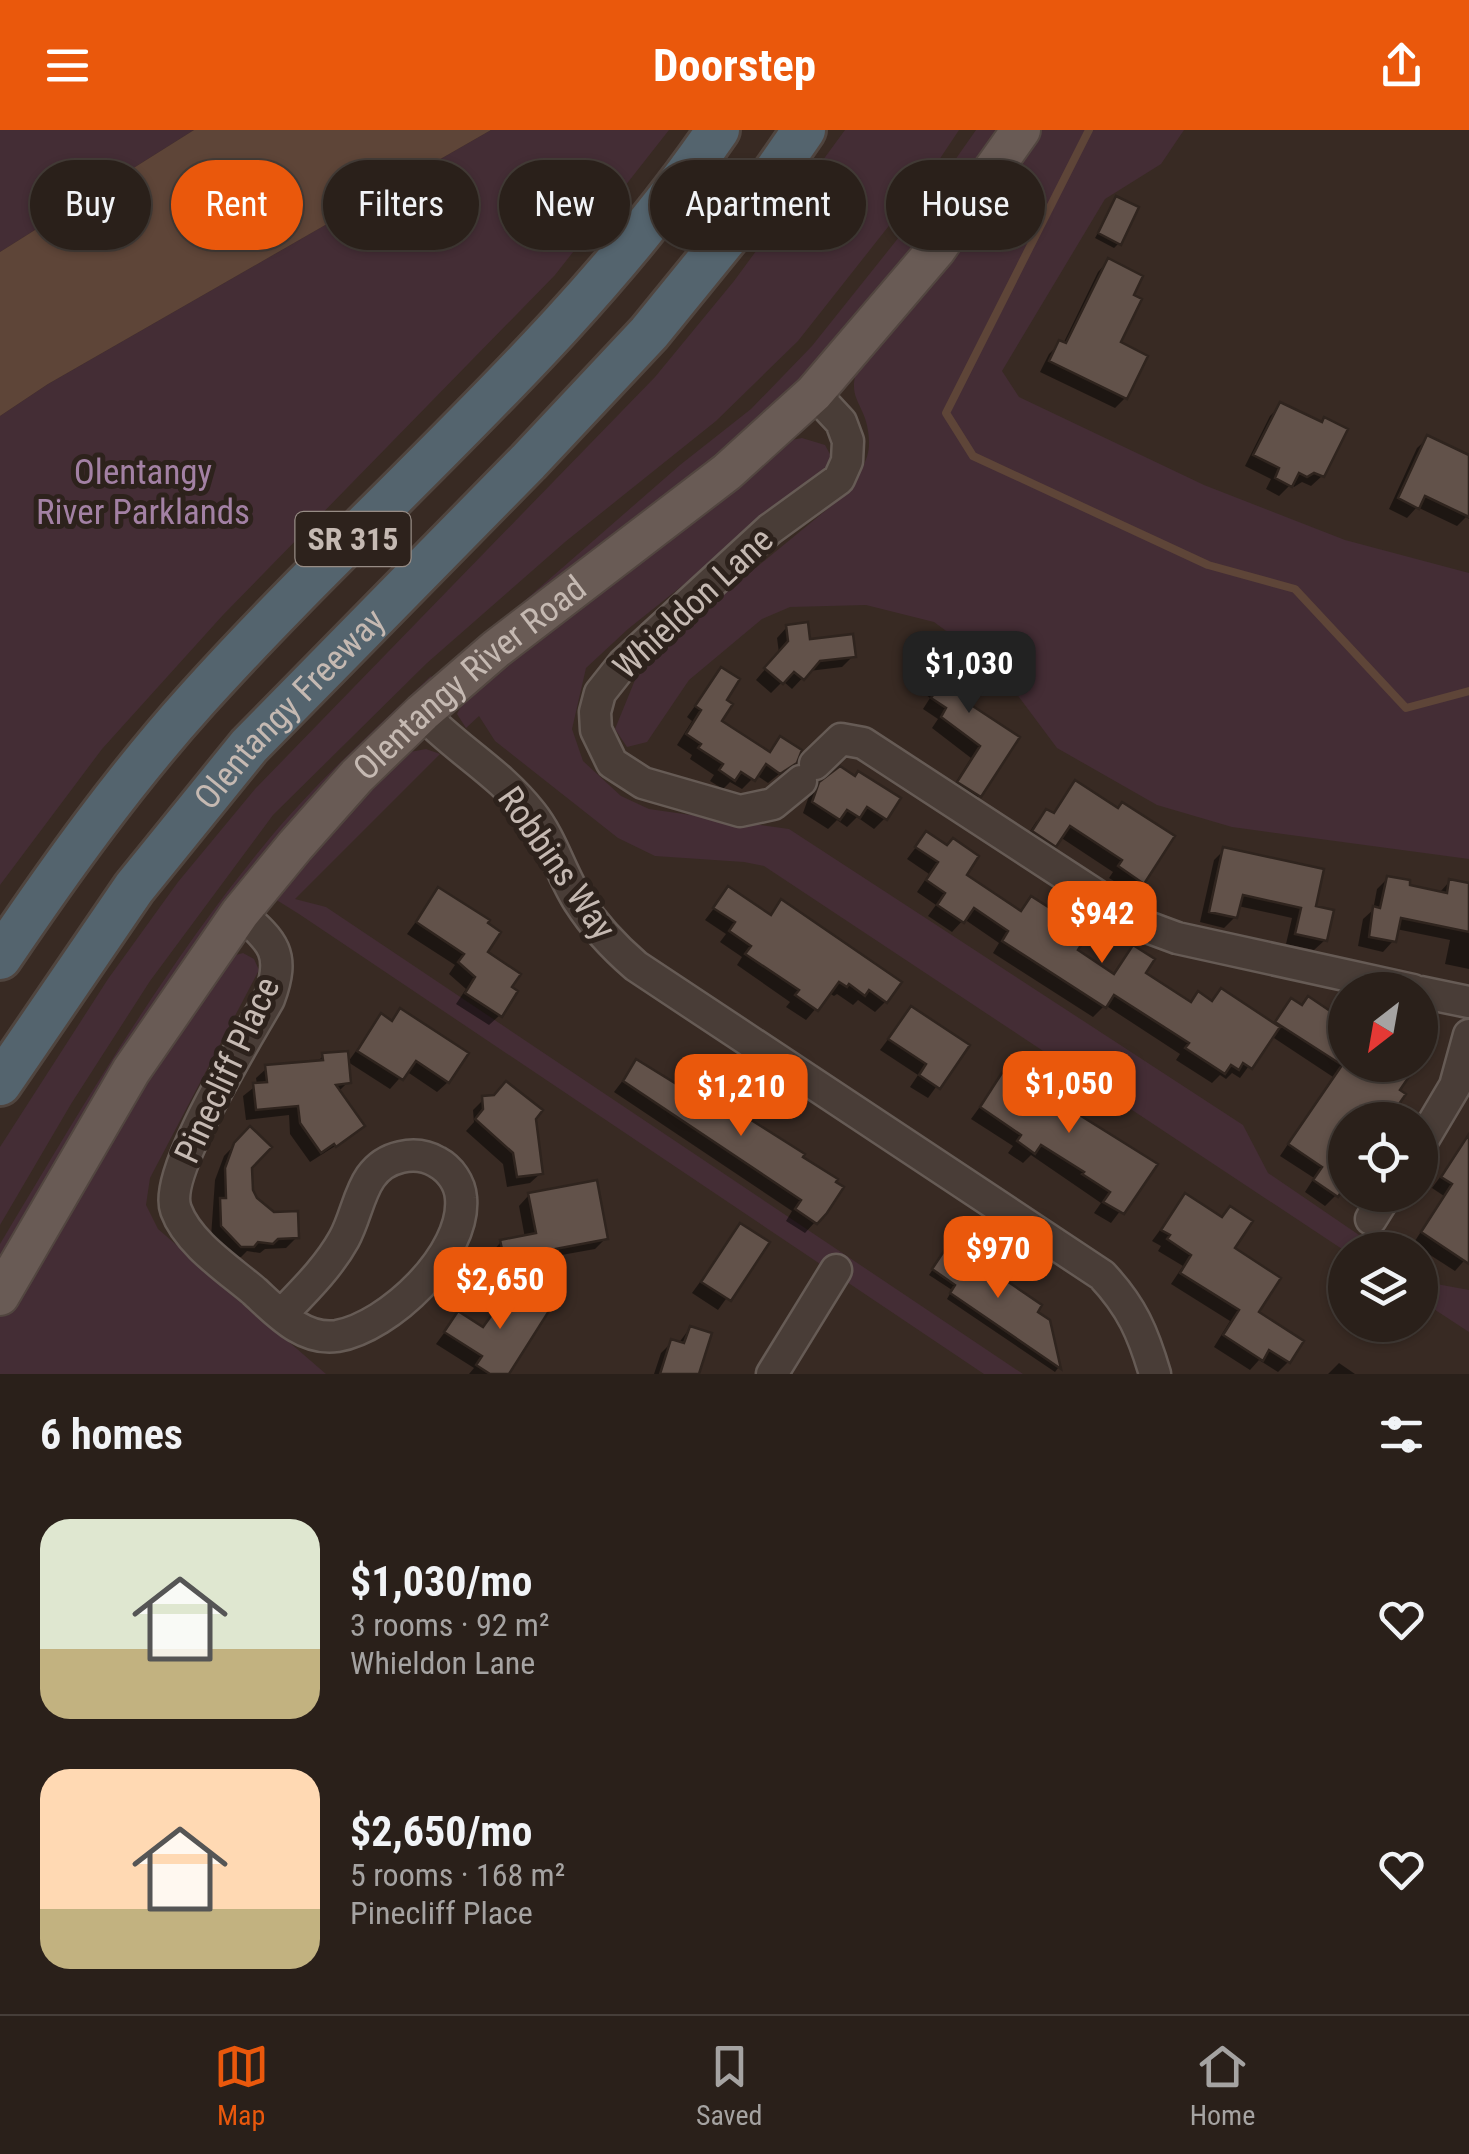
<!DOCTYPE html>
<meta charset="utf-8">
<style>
:root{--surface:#2a201a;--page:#362d27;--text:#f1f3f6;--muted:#a5a3a2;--line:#463e39;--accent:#ea580c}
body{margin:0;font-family:"Roboto Condensed",sans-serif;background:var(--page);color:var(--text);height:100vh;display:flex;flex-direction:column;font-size:38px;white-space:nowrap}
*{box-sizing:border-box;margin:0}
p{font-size:32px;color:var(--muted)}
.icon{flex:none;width:55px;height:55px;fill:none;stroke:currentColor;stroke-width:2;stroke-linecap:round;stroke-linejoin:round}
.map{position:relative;height:1244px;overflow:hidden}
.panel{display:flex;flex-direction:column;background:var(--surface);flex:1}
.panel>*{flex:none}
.hud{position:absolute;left:30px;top:30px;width:1410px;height:90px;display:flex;gap:20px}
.needle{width:65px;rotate:211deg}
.buttons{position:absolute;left:1328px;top:842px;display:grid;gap:20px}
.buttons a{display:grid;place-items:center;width:110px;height:110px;border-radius:50%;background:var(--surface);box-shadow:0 2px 8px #0004,0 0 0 2px var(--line);font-size:50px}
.price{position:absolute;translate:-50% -85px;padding:0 22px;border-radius:20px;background:var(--accent);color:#fff;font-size:32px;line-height:65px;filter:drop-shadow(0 2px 5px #0008)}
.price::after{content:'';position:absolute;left:50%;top:60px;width:30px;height:22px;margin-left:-15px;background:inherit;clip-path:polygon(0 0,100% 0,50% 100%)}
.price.active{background:#222;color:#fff}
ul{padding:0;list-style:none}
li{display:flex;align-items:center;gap:30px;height:250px;padding:0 40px}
li span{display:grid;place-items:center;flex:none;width:280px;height:200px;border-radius:30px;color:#555}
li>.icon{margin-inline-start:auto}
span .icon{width:120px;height:120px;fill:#fffc;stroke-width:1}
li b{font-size:42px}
h2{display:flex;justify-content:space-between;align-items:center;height:120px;padding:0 40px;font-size:42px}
.tag{padding:0 35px;border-radius:45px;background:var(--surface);box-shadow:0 2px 8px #0004,0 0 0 2px var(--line);font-size:35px;line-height:90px}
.tag.active{background:var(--accent);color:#fff}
header{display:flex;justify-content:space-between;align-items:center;height:130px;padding:0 40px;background:var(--accent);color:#fff;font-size:45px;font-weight:700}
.tabs{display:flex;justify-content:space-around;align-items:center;height:140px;border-top:2px solid var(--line);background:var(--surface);font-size:28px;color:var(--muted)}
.tabs a{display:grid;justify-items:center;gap:5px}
.tabs .active{color:var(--accent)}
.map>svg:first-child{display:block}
.green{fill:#442d35}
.water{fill:#5e4538}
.shadow{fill:#0007}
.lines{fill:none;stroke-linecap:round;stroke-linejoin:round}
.stream{stroke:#5e4538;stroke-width:8}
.building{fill:#62524a;stroke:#2f241e;stroke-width:2.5}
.minor-casing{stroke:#665b55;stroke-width:35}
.major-casing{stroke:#524640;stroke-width:42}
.highway-casing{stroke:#50453f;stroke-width:48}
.minor{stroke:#493d37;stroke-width:30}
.major{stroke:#695b55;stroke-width:38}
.highway{stroke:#54646e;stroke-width:42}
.labels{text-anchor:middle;stroke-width:10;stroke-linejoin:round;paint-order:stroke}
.shield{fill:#2d221c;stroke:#978c85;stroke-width:2.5}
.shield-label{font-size:32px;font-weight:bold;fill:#c5b9b2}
.park-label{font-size:35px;fill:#a381a4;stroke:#2d221c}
.street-label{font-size:35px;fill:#c5b9b2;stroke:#2d221c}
</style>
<header><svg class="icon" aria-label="menu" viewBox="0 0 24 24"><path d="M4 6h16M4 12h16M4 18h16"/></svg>Doorstep<svg class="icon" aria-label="share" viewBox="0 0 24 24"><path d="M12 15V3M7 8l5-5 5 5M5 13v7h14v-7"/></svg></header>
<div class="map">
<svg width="1469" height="1244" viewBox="0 0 1469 1244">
<rect width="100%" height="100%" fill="#382a23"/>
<!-- green -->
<path class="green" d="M 0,0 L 194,0 L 0,122 Z
M 491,0 L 669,0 L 555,145 L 223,485 L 102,619 L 0,755 L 0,286 L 48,254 Z
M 845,0 L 959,0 L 929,45 L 798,211 L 716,291 L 565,412 L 427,533 L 273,685 L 150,851 L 71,974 L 0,1095 L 0,1017 L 108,849 L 178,752 L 255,659 L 655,247 L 734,151 Z
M 976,0 L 999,0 C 924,110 840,221 740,310 C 670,373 591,425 514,480 L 680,335 L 751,279 L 812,216 L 915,87 Z
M 1035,0 L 1184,0 L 1161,34 L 1105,69 L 1002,241 L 1019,267 L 1204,355 L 1345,410 L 1469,443 L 1469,729 L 1232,697 L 1157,675 L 1057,618 L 998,539 L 934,492 L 866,475 L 790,477 L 762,489 L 689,550 L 647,612 L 627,617 L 615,599 L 635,550 L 670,508 L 847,363 C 857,347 870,331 869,311 C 868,269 840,272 863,226 Z
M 802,308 L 825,315 L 831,326 L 826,341 L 628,499 L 586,538 L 572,599 L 583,631 L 621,666 L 649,679 L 789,699 L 1243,995 L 1268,1043 L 1381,1120 L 1345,1121 L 764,736 L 744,732 L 655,726 L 618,708 L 495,611 L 479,586 L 466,598 L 457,584 L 468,563 L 786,311 Z
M 431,546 L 436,552 L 52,1039 L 0,1128 L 0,1114 C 82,977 163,838 265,714 C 313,655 375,599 431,546 Z
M 426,619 L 440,624 L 295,769 L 326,777 L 1023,1244 L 984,1244 L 299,784 L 275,769 L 284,749 L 399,624 Z
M 243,823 L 254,829 L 259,840 L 150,1048 L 146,1075 L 158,1099 L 326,1244 L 0,1244 L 0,1180 L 83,1043 L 228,827 Z
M 1420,1146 L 1431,1153 L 1469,1160 L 1469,1202 L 1420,1170 Z"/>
<!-- water -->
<path class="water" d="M 194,0 L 491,0 L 48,254 L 0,286 L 0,122 Z"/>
<!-- shadow -->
<path class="shadow" d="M 1117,69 L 1119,113 L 1114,118 L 1095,108 Z
M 1108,131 L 1125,268 L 1115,278 L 1040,242 L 1049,224 L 1060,213 L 1063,214 L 1098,142 Z
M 1280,276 L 1322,346 L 1311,356 L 1302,352 L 1294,357 L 1291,354 L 1279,366 L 1266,359 L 1271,349 L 1245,336 L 1270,286 Z
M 1428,308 L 1469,325 L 1469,389 L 1466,387 L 1457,396 L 1417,377 L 1407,388 L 1389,379 L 1417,318 Z
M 787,497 L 808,511 L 853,526 L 842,537 L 809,541 L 792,559 L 783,551 L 771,563 L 756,550 L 779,523 L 777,508 Z
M 938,512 L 961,572 L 1016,607 L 979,666 L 968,676 L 949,663 L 971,628 L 932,598 L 938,589 L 923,579 L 930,568 L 925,564 L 928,558 L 918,552 L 921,546 L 915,542 Z
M 721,540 L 724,570 L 719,592 L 768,623 L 781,609 L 795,631 L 768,653 L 756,645 L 742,659 L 730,652 L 723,659 L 710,651 L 714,645 L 690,629 L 692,625 L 677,615 L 692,591 L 687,587 Z
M 840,639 L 885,688 L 874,699 L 857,687 L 847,697 L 837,690 L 828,699 L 803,683 L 809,666 Z
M 1076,654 L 1142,752 L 1132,762 L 1109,748 L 1113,742 L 1060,707 L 1044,726 L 1023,712 L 1036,692 L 1047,682 L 1052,685 Z
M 926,704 L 963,746 L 1019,782 L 1031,769 L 1074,821 L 1112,845 L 1134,818 L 1143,844 L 1189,874 L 1198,865 L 1210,873 L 1221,862 L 1272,895 L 1291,872 L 1341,891 L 1345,888 L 1345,935 L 1414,935 L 1397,960 L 1385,990 L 1345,990 L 1345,1052 L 1336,1065 L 1325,1076 L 1305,1062 L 1314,1048 L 1280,1026 L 1333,947 L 1271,906 L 1240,948 L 1232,943 L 1226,949 L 1220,945 L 1212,953 L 1176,930 L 1180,924 L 1105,875 L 1093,887 L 993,823 L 999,813 L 964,789 L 952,802 L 928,786 L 936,775 L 917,762 L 929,744 L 907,729 Z
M 1224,720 L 1313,778 L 1325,810 L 1314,820 L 1286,814 L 1292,788 L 1238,776 L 1235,787 L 1224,798 L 1200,792 L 1214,730 Z
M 1388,748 L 1407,757 L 1440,762 L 1450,751 L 1469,756 L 1469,839 L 1445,834 L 1450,810 L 1396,799 L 1393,811 L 1383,822 L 1358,816 L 1363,789 L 1373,780 L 1377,759 Z
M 729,759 L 769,786 L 781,772 L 885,872 L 875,882 L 858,870 L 853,875 L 837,864 L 834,866 L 829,863 L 806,890 L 786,877 L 790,872 L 737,835 L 742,827 L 720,812 L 726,804 L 705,790 Z
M 439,760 L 509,858 L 500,885 L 489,895 L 456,874 L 466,859 L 449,844 L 455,835 L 407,804 Z
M 911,879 L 966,916 L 928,968 L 910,957 L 918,945 L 880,920 Z
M 401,881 L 448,952 L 437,962 L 406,941 L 390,959 L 348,932 L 381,886 L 390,892 Z
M 323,926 L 348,952 L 338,962 L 362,996 L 351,1006 L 310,1032 L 290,1004 L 289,985 L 246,990 L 243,966 L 257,955 L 256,948 L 267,938 L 316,933 Z
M 637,932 L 675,955 L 725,977 L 832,1053 L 815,1092 L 805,1103 L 786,1091 L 792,1081 L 614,962 Z
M 1008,938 L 1155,1035 L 1111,1093 L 1094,1083 L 1101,1073 L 1031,1025 L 1023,1033 L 1008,1023 L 1013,1016 L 971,989 Z
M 484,969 L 533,988 L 541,1043 L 530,1053 L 507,1057 L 503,1034 L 466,1001 L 474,992 L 473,980 Z
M 250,999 L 250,1060 L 255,1070 L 297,1107 L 286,1118 L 265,1119 L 260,1123 L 247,1121 L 241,1127 L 230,1127 L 211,1107 L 215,1050 L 224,1026 Z
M 1468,1009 L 1469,1125 L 1455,1141 L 1413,1114 L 1444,1066 L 1432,1058 Z
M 529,1065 L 606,1108 L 595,1119 L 545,1128 L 533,1140 L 496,1147 L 491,1123 L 501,1112 L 525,1108 L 519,1076 Z
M 1185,1066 L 1288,1232 L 1278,1242 L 1259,1230 L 1250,1240 L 1214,1217 L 1230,1191 L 1171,1154 L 1183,1136 L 1158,1121 L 1161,1116 L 1152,1111 Z
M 741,1096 L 766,1113 L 718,1180 L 692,1163 Z
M 946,1120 L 1048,1192 L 1058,1238 L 1055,1242 L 947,1169 L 952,1160 L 929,1145 Z
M 512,1161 L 506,1244 L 469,1244 L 474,1238 L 436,1214 L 458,1184 L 481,1199 Z
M 690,1198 L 697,1244 L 654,1244 L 661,1223 L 672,1212 L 678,1214 Z
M 1339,1233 L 1355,1244 L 1328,1244 Z"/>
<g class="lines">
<!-- stream -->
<path class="stream" d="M 1089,0 L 946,283 L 973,326 L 1208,435 L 1295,459 L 1406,578 L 1469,561"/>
</g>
<!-- building -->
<path class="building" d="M 1116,66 L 1139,77 L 1121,115 L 1098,103 Z
M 1108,128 L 1143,146 L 1134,165 L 1142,169 L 1121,212 L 1148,226 L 1127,269 L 1049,231 L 1059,210 L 1066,213 Z
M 1280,272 L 1322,292 L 1324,287 L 1348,299 L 1324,347 L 1314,343 L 1307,347 L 1299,343 L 1292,357 L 1275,348 L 1279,338 L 1253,325 Z
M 1427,305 L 1469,325 L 1469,387 L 1425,366 L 1419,379 L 1398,368 Z
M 808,492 L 810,509 L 853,504 L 856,527 L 820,531 L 804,550 L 794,542 L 783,554 L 764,538 L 788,511 L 786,495 Z
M 937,509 L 985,540 L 965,571 L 1020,607 L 981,667 L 957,652 L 980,616 L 941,587 L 946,578 L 931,568 L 939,556 L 933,553 L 937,547 L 926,540 L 930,535 L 924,530 Z
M 721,537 L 740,549 L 727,570 L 733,574 L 722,591 L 770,622 L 780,606 L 802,620 L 797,633 L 780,644 L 766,634 L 755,651 L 741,642 L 735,651 L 719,640 L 723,634 L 698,618 L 701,614 L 686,604 L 701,580 L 695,576 Z
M 840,636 L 855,646 L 858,641 L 901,668 L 887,690 L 867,677 L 860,688 L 847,680 L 840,690 L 812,672 L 819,652 Z
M 1075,650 L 1118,678 L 1122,672 L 1175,706 L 1144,754 L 1118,736 L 1122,730 L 1070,696 L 1056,717 L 1032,701 L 1046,679 L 1054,683 Z
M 926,701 L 947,715 L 953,708 L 979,726 L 967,745 L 1021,781 L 1031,766 L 1089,803 L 1078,820 L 1114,844 L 1133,815 L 1155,829 L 1146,843 L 1191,872 L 1198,861 L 1212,871 L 1221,858 L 1280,897 L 1252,939 L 1243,933 L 1239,940 L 1231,935 L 1225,944 L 1185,918 L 1189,913 L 1114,865 L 1106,878 L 1002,811 L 1008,801 L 974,778 L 964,793 L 937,775 L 945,763 L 926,750 L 938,732 L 915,717 Z
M 1223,717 L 1324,739 L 1316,776 L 1334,780 L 1327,811 L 1295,804 L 1301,778 L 1243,765 L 1237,788 L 1209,782 Z
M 1387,746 L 1410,750 L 1410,755 L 1447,763 L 1449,749 L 1469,753 L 1469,802 L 1401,788 L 1396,812 L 1369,807 L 1373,776 L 1380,778 Z
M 728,756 L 771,785 L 781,769 L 902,852 L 887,873 L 869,860 L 865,866 L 849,854 L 847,857 L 839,852 L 818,881 L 795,865 L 799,860 L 745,824 L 751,816 L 729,801 L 735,792 L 713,778 Z
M 438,757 L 490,790 L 488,793 L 501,802 L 488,822 L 521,844 L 512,857 L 518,861 L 502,887 L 465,863 L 475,847 L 458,832 L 464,824 L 416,792 Z
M 1308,866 L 1345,891 L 1345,935 L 1417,935 L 1400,960 L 1406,964 L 1388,990 L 1345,990 L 1345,1056 L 1338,1067 L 1313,1050 L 1322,1037 L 1288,1014 L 1342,935 L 1275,892 L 1291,868 L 1302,875 Z
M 911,876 L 970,915 L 940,959 L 919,945 L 926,934 L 888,909 Z
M 400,878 L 469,923 L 449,953 L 416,931 L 403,950 L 357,921 L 381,883 L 392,891 Z
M 348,921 L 351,953 L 336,955 L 365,996 L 336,1017 L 334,1014 L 321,1023 L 300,993 L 298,976 L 256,980 L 253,953 L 267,952 L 265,935 L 323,930 L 322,923 Z
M 636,929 L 675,953 L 678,949 L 685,954 L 686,951 L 709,966 L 713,960 L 732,972 L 729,976 L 805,1024 L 803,1027 L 838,1049 L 836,1052 L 844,1057 L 827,1083 L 817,1094 L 795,1079 L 801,1070 L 623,951 Z
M 1007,935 L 1044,960 L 1049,952 L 1073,968 L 1067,977 L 1158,1034 L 1124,1084 L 1103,1072 L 1110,1062 L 1082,1044 L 1084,1042 L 1041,1015 L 1035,1024 L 1017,1011 L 1021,1005 L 980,977 Z
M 506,951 L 543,980 L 536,989 L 543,1044 L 517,1047 L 513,1023 L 475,989 L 483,979 L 482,966 L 494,965 Z
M 250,996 L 272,1017 L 252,1038 L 253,1060 L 257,1068 L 274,1082 L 298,1081 L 299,1108 L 278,1109 L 273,1114 L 258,1112 L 254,1117 L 241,1117 L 221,1096 L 220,1068 L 226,1068 L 225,1038 L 234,1013 Z
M 1469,1004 L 1469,1134 L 1421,1102 L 1452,1054 L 1441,1047 Z
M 597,1050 L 608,1109 L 545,1121 L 547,1130 L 506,1138 L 500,1110 L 536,1103 L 528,1063 Z
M 1185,1063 L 1222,1087 L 1230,1076 L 1253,1091 L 1235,1118 L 1281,1148 L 1259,1182 L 1304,1211 L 1290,1233 L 1269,1220 L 1263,1231 L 1223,1205 L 1239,1180 L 1180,1143 L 1191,1125 L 1167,1109 L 1170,1105 L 1161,1100 Z
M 740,1093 L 770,1112 L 731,1171 L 701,1152 Z
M 950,1112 L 1042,1175 L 1038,1182 L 1050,1190 L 1061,1239 L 950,1163 L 955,1155 L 932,1139 Z
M 511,1158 L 549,1181 L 509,1244 L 490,1244 L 476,1235 L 482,1226 L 444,1202 L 458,1181 L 483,1197 Z
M 690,1196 L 712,1203 L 699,1244 L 660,1244 L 671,1209 L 684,1213 Z"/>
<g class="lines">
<defs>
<path id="minor" d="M 422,583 C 456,619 500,643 531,683 C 552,709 561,744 579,772 C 595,797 614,817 636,836 L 1102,1145 C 1132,1177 1143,1203 1155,1244
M 815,634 L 841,609 L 863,613 L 1142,795 L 1177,808 L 1413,860
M 801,651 L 773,674 L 740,681 L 643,653 L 612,633 L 596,600 L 595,582 L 600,563 L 623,534 L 770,399 L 839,349 L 847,331 L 848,311 L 841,292 L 814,263
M 240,783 C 273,812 286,823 269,869 C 248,907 162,1043 176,1080 C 188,1113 228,1139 254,1161 C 277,1182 303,1211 337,1206 C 389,1197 466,1124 461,1068 C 460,1053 450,1039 437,1032 C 425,1025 414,1024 401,1027 C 360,1036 361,1078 344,1109 C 328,1138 303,1162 281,1185
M 1420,862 L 1469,872
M 1420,1015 L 1455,956 L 1469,905
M 1371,1089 L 1386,1065
M 772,1244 L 836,1140"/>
<g id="major">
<path id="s1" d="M 0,1166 L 131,941 L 240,783 L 295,716 L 357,646 L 422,583 L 496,519 L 727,342 L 814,263 L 936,120 L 1021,0"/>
</g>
<g id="highway">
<path d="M 0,828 C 61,738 124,650 197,569 C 369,378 572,213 718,0"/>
<path id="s2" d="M 0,954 L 134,758 L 249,616 L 528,332 L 649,203 L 745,85 L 804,0"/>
</g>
</defs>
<!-- minor casing -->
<use href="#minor" class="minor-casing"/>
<!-- major casing -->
<use href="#major" class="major-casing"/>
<!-- highway casing -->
<use href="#highway" class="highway-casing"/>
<!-- minor -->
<use href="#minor" class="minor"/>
<!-- major -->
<use href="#major" class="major"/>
<!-- highway -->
<use href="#highway" class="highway"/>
</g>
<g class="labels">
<!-- shield labels -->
<rect class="shield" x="295.5" y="382" width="115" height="54" rx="8"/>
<g class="shield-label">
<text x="353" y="420">SR 315</text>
</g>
<!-- park labels -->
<g class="park-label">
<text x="143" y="354">Olentangy<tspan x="143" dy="40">River Parklands</tspan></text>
</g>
<!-- street labels -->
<g class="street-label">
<text transform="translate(693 473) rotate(-43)" y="12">Whieldon Lane</text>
<text dy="12" stroke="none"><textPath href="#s1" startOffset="782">Olentangy River Road</textPath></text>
<text dy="12" stroke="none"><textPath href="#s2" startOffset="475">Olentangy Freeway</textPath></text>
<text transform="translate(557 733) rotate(55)" y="12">Robbins Way</text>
<text transform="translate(227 940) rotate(-65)" y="12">Pinecliff Place</text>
</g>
</g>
</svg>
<div class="buttons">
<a><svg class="needle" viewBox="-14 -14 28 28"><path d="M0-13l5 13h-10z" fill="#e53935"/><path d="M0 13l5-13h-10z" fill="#a5a3a2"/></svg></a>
<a><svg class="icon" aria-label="locate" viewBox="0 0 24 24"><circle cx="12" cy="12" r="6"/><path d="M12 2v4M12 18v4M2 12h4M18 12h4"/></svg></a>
<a><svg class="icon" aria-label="layers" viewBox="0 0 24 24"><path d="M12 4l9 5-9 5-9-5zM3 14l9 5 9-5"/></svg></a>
</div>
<b class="price active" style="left:969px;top:586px">$1,030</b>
<b class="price" style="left:1102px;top:836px">$942</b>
<b class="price" style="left:1069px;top:1006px">$1,050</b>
<b class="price" style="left:741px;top:1009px">$1,210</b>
<b class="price" style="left:998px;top:1171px">$970</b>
<b class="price" style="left:500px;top:1202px">$2,650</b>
<div class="hud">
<a class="tag">Buy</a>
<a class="tag active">Rent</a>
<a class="tag">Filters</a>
<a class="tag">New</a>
<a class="tag">Apartment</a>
<a class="tag">House</a>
</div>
</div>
<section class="panel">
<h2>6 homes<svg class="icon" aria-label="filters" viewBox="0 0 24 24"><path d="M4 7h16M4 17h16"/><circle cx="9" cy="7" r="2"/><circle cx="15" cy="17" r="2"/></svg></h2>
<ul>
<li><span style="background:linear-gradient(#dfe7d0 65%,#c2b280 0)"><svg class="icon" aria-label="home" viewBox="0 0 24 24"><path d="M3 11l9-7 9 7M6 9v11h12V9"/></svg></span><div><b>$1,030/mo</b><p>3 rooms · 92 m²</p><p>Whieldon Lane</p></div><svg class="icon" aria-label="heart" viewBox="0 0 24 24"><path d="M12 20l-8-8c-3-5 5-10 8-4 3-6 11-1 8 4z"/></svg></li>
<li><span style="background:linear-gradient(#ffd9b3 70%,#c2b280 0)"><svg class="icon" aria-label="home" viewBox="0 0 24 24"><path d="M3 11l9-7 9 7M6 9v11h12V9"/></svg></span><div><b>$2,650/mo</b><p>5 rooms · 168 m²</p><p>Pinecliff Place</p></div><svg class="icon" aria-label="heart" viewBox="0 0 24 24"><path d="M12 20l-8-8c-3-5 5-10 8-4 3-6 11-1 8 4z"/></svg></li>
</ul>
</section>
<nav class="tabs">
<a class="active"><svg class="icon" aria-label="map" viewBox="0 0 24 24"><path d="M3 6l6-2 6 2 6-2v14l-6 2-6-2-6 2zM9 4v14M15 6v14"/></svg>Map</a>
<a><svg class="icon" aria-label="saved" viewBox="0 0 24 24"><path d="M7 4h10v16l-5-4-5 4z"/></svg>Saved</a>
<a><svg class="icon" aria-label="home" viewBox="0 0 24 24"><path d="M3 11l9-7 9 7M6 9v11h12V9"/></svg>Home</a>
</nav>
